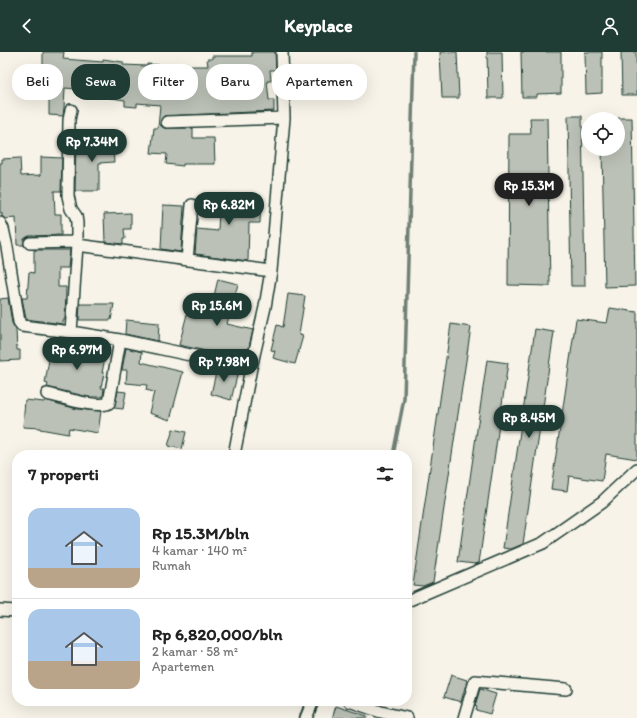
<!DOCTYPE html>
<html lang="id">
<meta charset="utf-8">
<style>
:root{--surface:#fff;--page:#f2f2f2;--text:#222;--muted:#767676;--line:#e0e0e0;--accent:#1f3d34}
body{margin:0;font-family:Itim,sans-serif;background:var(--page);color:var(--text);height:100vh;display:flex;flex-direction:column;font-size:15px;white-space:nowrap}
*{box-sizing:border-box;margin:0}
p{font-size:13px;color:var(--muted)}
.icon{flex:none;width:22px;height:22px;fill:none;stroke:currentColor;stroke-width:2;stroke-linecap:round;stroke-linejoin:round}
.map{position:relative;flex:1;overflow:hidden}
.panel{position:absolute;left:12px;top:398px;width:400px;height:256px;display:flex;flex-direction:column;background:var(--surface);border-radius:16px;box-shadow:0 4px 16px #0002}
.panel>*{flex:none}
.guide{position:absolute;left:12px;top:12px;width:400px;height:36px;display:flex;gap:8px}
.tools{position:absolute;left:581px;top:60px;display:grid;gap:8px}
.tools a{display:grid;place-items:center;width:44px;height:44px;border-radius:50%;background:var(--surface);box-shadow:0 4px 16px #0002;font-size:20px}
.price{position:absolute;translate:-50% -34px;padding:0 9px;border-radius:14px;background:var(--accent);color:#fff;font-size:13px;line-height:26px;filter:drop-shadow(0 1px 2px #0008)}
.price::after{content:'';position:absolute;left:50%;top:24px;width:12px;height:9px;margin-left:-6px;background:inherit;clip-path:polygon(0 0,100% 0,50% 100%)}
.price.active{background:#222;color:#fff}
ul{padding:0;list-style:none}
li{display:flex;align-items:center;gap:12px;height:100px;padding:0 16px}
li+li{border-top:1px solid var(--line)}
li span{display:grid;place-items:center;flex:none;width:112px;height:80px;border-radius:12px;color:#555}
li>.icon{margin-inline-start:auto}
span .icon{width:48px;height:48px;fill:#fffc;stroke-width:1}
li b{font-size:17px}
h2{display:flex;justify-content:space-between;align-items:center;height:48px;padding:0 16px;font-size:17px}
.chip{padding:0 14px;border-radius:16px;background:var(--surface);box-shadow:0 4px 16px #0002;font-size:14px;line-height:36px}
.chip.active{background:var(--accent);color:#fff}
header{display:flex;justify-content:space-between;align-items:center;height:52px;padding:0 16px;background:var(--accent);color:#fff;font-size:18px;font-weight:800}
.map>svg:first-child{display:block}
.lines{fill:none;stroke-linecap:round;stroke-linejoin:round}
.stream{stroke:#6f8077;stroke-width:3.5}
.building{fill:#bbc1b6;stroke:#1f3d34}
.minor-casing{stroke:#1f3d34;stroke-width:14}
.minor{stroke:#f7f3e8;stroke-width:11}
</style>
<header><svg class="icon" aria-label="back" viewBox="0 0 24 24"><path d="M15 5l-7 7 7 7"/></svg>Keyplace<svg class="icon" aria-label="person" viewBox="0 0 24 24"><circle cx="12" cy="8" r="4"/><path d="M4 21q1-7 8-7t8 7"/></svg></header>
<div class="map">
<svg width="637" height="666" viewBox="0 0 637 666">
<rect width="100%" height="100%" fill="#f7f3e8"/>
<filter id="ink" filterUnits="userSpaceOnUse"><feTurbulence type="fractalNoise" baseFrequency=".025" numOctaves="2"/><feDisplacementMap in="SourceGraphic" scale="8" xChannelSelector="R" yChannelSelector="G"/><feConvolveMatrix kernelMatrix="1 2 1 2 8 2 1 2 1" color-interpolation-filters="sRGB"/></filter>
<g filter="url(#ink)">
<g class="lines">
<!-- stream -->
<path class="stream" d="M 393,403 L 404,347 L 414,0
M 300,666 L 306,649"/>
</g>
<!-- building -->
<path class="building" d="M 43,0 L 64,0 L 63,7 L 103,10 L 103,7 L 123,10 L 123,13 L 147,14 L 147,12 L 171,14 L 171,13 L 186,14 L 208,14 L 207,7 L 212,7 L 212,4 L 252,4 L 252,0 L 275,0 L 276,18 L 270,18 L 271,29 L 267,29 L 269,48 L 274,48 L 274,59 L 164,64 L 160,70 L 161,74 L 164,76 L 193,76 L 193,86 L 214,86 L 215,112 L 183,112 L 183,114 L 166,112 L 167,102 L 151,101 L 154,76 L 158,76 L 160,53 L 137,51 L 137,55 L 125,54 L 125,48 L 98,44 L 99,39 L 65,36 L 64,56 L 63,64 L 49,63 L 49,46 L 40,46 L 41,31 L 43,31 Z
M 440,0 L 457,0 L 459,46 L 442,46 Z
M 487,0 L 502,0 L 503,46 L 488,46 Z
M 521,0 L 561,0 L 561,41 L 537,42 L 537,45 L 522,45 Z
M 585,0 L 602,0 L 602,41 L 586,42 Z
M 621,0 L 636,0 L 637,43 L 622,43 Z
M 299,17 L 315,18 L 315,43 L 298,43 Z
M 568,64 L 582,64 L 585,234 L 571,234 Z
M 530,66 L 547,66 L 550,234 L 508,233 L 509,82 L 531,82 Z
M 618,66 L 632,66 L 635,234 L 605,235 L 602,97 L 618,97 Z
M 112,86 L 114,110 L 99,111 L 99,139 L 75,139 L 76,91 L 98,90 L 98,87 Z
M 41,105 L 62,106 L 61,139 L 54,139 L 55,162 L 61,162 L 61,183 L 29,184 L 24,187 L 24,193 L 17,193 L 16,166 L 5,167 L 2,164 L 2,161 L 0,161 L 0,111 L 2,111 L 2,107 L 20,106 L 21,124 L 41,123 Z
M 202,142 L 261,143 L 260,171 L 249,171 L 248,209 L 195,202 L 197,177 L 218,179 L 219,157 L 202,156 Z
M 163,153 L 184,154 L 181,200 L 161,197 Z
M 131,161 L 131,177 L 124,177 L 125,187 L 123,187 L 123,192 L 105,190 L 104,162 Z
M 34,198 L 70,198 L 68,216 L 58,216 L 58,235 L 66,235 L 65,268 L 63,268 L 63,272 L 26,267 L 22,246 L 27,246 L 29,220 L 34,221 Z
M 218,227 L 238,232 L 227,272 L 253,278 L 246,308 L 179,293 L 187,262 L 193,263 L 194,257 L 210,261 Z
M 288,242 L 305,244 L 299,283 L 303,284 L 295,312 L 273,306 L 275,299 L 271,298 L 277,273 L 283,275 Z
M 8,246 L 12,271 L 16,278 L 17,298 L 20,298 L 20,308 L 0,309 L 0,247 Z
M 80,252 L 114,252 L 111,268 L 79,268 Z
M 610,256 L 637,260 L 637,407 L 606,402 L 602,429 L 569,424 L 567,439 L 551,437 L 576,267 L 607,271 Z
M 126,268 L 159,271 L 158,289 L 125,282 Z
M 451,272 L 471,275 L 433,530 L 423,534 L 413,533 Z
M 535,277 L 554,280 L 523,492 L 511,497 L 503,496 Z
M 90,293 L 107,295 L 102,321 L 104,321 L 101,336 L 104,336 L 103,345 L 89,345 L 47,335 L 48,332 L 45,331 L 49,308 L 47,308 L 49,296 L 89,303 Z
M 126,296 L 142,300 L 141,310 L 183,320 L 170,368 L 149,361 L 154,340 L 146,338 L 147,333 L 126,331 L 127,318 L 122,318 Z
M 487,308 L 508,311 L 479,511 L 475,512 L 458,510 Z
M 217,316 L 238,320 L 231,348 L 211,342 Z
M 118,339 L 126,340 L 123,357 L 114,356 Z
M 25,348 L 44,350 L 45,348 L 77,357 L 101,359 L 98,381 L 69,376 L 68,382 L 40,377 L 40,376 L 23,375 Z
M 173,377 L 186,380 L 182,397 L 168,394 Z
M 451,623 L 467,628 L 461,650 L 444,645 Z
M 480,637 L 496,642 L 490,662 L 476,658 L 477,655 L 475,654 Z
M 336,654 L 367,664 L 367,666 L 332,666 Z"/>
<g class="lines">
<defs>
<path id="minor" d="M 71,58 L 69,68 L 68,144 L 71,157 L 76,164 L 77,171 L 77,193
M 167,70 L 284,66
M 0,171 L 3,177 L 7,195 L 19,270 L 22,274 L 71,280 L 120,288 L 251,316
M 30,191 L 77,190
M 187,208 L 192,153
M 71,280 L 77,193 L 271,219
M 47,342 C 61,345 97,357 109,351 L 120,288
M 234,403 L 251,316 L 265,255 L 271,219 L 284,66 L 282,0
M 407,549 L 543,491 L 602,450 L 637,417
M 0,558 L 17,559
M 349,649 L 381,660 L 407,666
M 306,666 L 313,649
M 464,666 L 475,629 L 566,637"/>
</defs>
<!-- minor casing -->
<use href="#minor" class="minor-casing"/>
<!-- minor -->
<use href="#minor" class="minor"/>
</g>
</g>
</svg>
<div class="tools">
<a><svg class="icon" aria-label="locate" viewBox="0 0 24 24"><circle cx="12" cy="12" r="6"/><path d="M12 2v4M12 18v4M2 12h4M18 12h4"/></svg></a>
</div>
<b class="price" style="left:92px;top:111px">Rp 7.34M</b>
<b class="price active" style="left:529px;top:155px">Rp 15.3M</b>
<b class="price" style="left:229px;top:174px">Rp 6.82M</b>
<b class="price" style="left:217px;top:275px">Rp 15.6M</b>
<b class="price" style="left:77px;top:319px">Rp 6.97M</b>
<b class="price" style="left:224px;top:331px">Rp 7.98M</b>
<b class="price" style="left:529px;top:387px">Rp 8.45M</b>
<div class="guide">
<a class="chip">Beli</a>
<a class="chip active">Sewa</a>
<a class="chip">Filter</a>
<a class="chip">Baru</a>
<a class="chip">Apartemen</a>
</div>
<section class="panel">
<h2>7 properti<svg class="icon" aria-label="filters" viewBox="0 0 24 24"><path d="M4 7h16M4 17h16"/><circle cx="9" cy="7" r="2"/><circle cx="15" cy="17" r="2"/></svg></h2>
<ul>
<li><span style="background:linear-gradient(#a9c7e8 75%,#b9a48a 0)"><svg class="icon" aria-label="home" viewBox="0 0 24 24"><path d="M3 11l9-7 9 7M6 9v11h12V9"/></svg></span><div><b>Rp 15.3M/bln</b><p>4 kamar · 140 m²</p><p>Rumah</p></div></li>
<li><span style="background:linear-gradient(#a9c7e8 65%,#b9a48a 0)"><svg class="icon" aria-label="home" viewBox="0 0 24 24"><path d="M3 11l9-7 9 7M6 9v11h12V9"/></svg></span><div><b>Rp 6,820,000/bln</b><p>2 kamar · 58 m²</p><p>Apartemen</p></div></li>
</ul>
</section>
</div>
